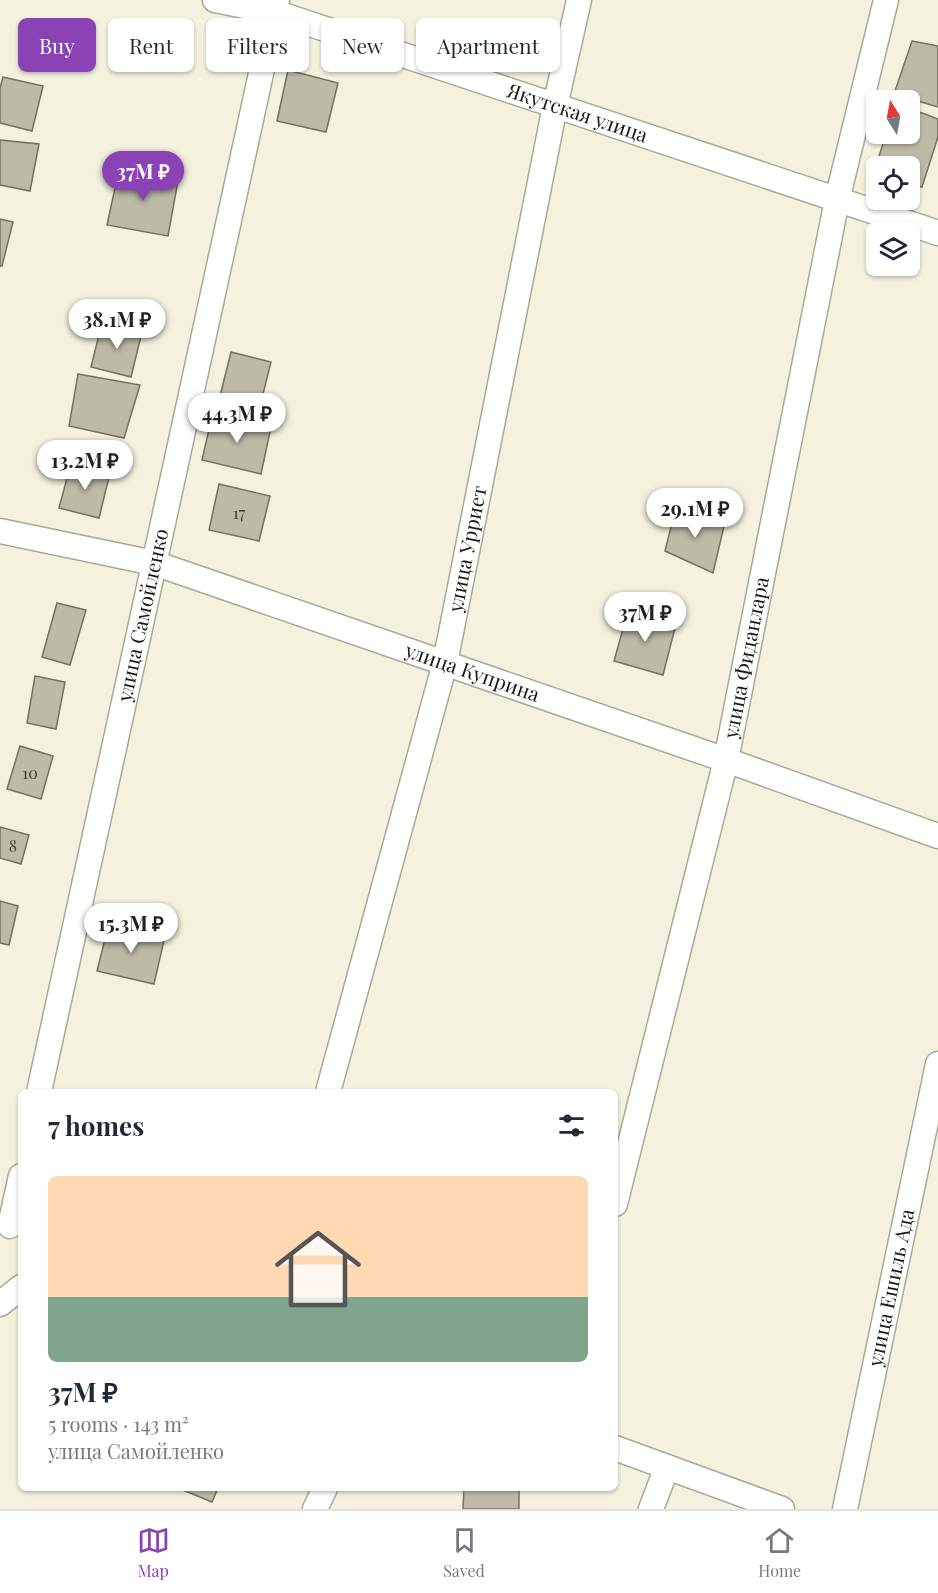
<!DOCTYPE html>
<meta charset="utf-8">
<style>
:root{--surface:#fff;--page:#f2f2f3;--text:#1f2937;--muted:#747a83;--line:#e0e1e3;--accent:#8b42b5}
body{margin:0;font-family:"Playfair Display",serif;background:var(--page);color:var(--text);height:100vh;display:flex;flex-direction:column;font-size:22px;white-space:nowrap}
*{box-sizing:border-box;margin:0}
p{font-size:20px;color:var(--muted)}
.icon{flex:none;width:33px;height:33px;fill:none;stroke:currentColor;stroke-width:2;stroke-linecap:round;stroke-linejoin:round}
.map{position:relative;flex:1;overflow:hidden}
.side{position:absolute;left:18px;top:1089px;width:600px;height:402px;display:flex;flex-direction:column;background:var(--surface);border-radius:9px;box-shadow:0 2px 4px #0004}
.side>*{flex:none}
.banner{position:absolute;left:18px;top:18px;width:600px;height:54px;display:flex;gap:12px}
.needle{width:39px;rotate:349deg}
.fabs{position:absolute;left:866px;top:90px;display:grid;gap:12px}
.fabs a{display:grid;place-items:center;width:54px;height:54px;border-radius:9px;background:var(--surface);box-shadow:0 2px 4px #0004;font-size:30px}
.price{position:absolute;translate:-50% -51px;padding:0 14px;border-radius:21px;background:#fff;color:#222;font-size:20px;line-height:39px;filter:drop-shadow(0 2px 3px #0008)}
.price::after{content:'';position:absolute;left:50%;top:36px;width:18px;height:14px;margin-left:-9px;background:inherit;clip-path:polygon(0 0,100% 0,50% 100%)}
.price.on{background:var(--accent);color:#fff}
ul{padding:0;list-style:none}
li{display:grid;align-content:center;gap:12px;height:318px;padding:0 30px}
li+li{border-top:2px solid var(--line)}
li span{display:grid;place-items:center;height:186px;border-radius:9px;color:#555}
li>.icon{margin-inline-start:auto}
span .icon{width:108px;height:108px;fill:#fffc;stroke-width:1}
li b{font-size:26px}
h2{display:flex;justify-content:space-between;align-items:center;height:72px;padding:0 30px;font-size:26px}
.pill{padding:0 21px;border-radius:9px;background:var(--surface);box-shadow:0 2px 4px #0004;font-size:21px;line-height:54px}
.pill.on{background:var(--accent);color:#fff}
.tab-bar{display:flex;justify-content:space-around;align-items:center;height:84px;border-top:2px solid var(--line);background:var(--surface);font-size:16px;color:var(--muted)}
.tab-bar a{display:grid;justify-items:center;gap:3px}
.tab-bar .on{color:var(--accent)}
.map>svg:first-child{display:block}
.building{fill:#bdbaa7;stroke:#747160;stroke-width:1.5}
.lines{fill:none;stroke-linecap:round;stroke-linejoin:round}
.minor-casing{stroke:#aba895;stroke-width:27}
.minor{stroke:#fff;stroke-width:24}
.labels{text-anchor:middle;stroke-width:5;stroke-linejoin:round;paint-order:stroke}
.number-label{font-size:16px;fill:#424036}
.street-label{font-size:20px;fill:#191811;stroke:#f4f2de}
</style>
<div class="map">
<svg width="938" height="1509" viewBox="0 0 938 1509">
<rect width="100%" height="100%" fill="#f4f2de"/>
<!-- building -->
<path class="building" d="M 912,41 L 938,46 L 938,107 L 894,94 Z
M 288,70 L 338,83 L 326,132 L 277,121 Z
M 3,77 L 43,86 L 32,131 L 0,123 L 0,88 Z
M 909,108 L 938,119 L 938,137 L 922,187 L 909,186 L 909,166 L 876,166 L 886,134 L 909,134 Z
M 0,140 L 39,144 L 30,191 L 0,185 Z
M 120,165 L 178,181 L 168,236 L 107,225 Z
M 0,219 L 13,222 L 2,266 L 0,266 Z
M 102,323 L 142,332 L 131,377 L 91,367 Z
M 231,352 L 271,362 L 260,406 L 220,396 Z
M 78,374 L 140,385 L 124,438 L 69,426 Z
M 212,416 L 271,427 L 261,474 L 202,460 Z
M 71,463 L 110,473 L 99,518 L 59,508 Z
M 219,484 L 270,496 L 259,541 L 209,530 Z
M 676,507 L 725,522 L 713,573 L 665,551 Z
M 57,603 L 86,610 L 70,665 L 42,657 Z
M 628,611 L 676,624 L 663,675 L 614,661 Z
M 35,676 L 65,682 L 56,729 L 27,723 Z
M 20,746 L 53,756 L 41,799 L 7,789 Z
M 0,827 L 29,835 L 21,864 L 0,858 Z
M 0,901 L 18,906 L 9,945 L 0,943 Z
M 109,923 L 165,936 L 154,984 L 97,971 Z
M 178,1488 L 218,1488 L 212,1502 Z
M 464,1488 L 519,1488 L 519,1509 L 463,1509 Z"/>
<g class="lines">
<defs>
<g id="minor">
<path id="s1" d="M 215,0 L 274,12 L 938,233"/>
<path id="s2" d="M 0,531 L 154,563 L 726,760 L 938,836"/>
<path id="s3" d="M 39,1092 L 277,0"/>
<path id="s4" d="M 328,1092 L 445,663 L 555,106 L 579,0"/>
<path id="s5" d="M 615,1204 L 726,760 L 837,200 L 886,0"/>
<path d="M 10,1226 L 21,1176"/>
<path d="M 0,1304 L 21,1287"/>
<path d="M 615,1448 L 782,1509"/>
<path d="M 315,1509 L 325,1488"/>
<path d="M 651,1509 L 667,1467"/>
<path id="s6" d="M 845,1509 L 938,1064"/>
</g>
</defs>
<!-- minor casing -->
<use href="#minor" class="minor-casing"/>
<!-- minor -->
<use href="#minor" class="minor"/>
</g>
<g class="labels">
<!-- number labels -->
<g class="number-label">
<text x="239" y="519">17</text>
<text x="30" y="779">10</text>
<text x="13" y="852">8</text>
</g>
<!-- street labels -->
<g class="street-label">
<text dy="7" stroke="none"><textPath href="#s1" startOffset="380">Якутская улица</textPath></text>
<text dy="7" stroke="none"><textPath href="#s4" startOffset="561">улица Урриет</textPath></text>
<text dy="7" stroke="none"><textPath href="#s3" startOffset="488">улица Самойленко</textPath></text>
<text dy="7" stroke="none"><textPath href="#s5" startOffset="562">улица Фиданлара</textPath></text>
<text dy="7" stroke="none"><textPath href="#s2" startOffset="494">улица Куприна</textPath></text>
<text dy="7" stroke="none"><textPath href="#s6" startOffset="226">улица Ешиль Ада</textPath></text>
</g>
</g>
</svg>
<div class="fabs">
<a><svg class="needle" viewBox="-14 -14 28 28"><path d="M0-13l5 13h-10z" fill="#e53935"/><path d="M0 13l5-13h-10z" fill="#747a83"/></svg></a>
<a><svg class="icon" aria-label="locate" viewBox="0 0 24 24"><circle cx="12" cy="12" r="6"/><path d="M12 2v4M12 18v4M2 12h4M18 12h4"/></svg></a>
<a><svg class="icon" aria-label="layers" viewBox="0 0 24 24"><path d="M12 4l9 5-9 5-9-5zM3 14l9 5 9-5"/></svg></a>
</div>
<b class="price on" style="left:143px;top:202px">37M ₽</b>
<b class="price" style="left:117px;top:350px">38.1M ₽</b>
<b class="price" style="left:237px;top:444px">44.3M ₽</b>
<b class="price" style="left:85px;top:491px">13.2M ₽</b>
<b class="price" style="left:695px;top:539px">29.1M ₽</b>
<b class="price" style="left:645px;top:643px">37M ₽</b>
<b class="price" style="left:131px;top:954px">15.3M ₽</b>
<div class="banner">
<a class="pill on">Buy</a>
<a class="pill">Rent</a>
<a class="pill">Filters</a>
<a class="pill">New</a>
<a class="pill">Apartment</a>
</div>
<section class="side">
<h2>7 homes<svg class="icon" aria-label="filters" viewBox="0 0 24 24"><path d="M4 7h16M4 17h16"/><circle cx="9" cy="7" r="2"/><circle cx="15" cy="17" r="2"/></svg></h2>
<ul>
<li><span style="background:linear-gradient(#ffd9b3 65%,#7fa58c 0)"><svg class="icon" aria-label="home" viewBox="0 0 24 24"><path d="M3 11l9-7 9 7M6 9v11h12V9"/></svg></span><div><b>37M ₽</b><p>5 rooms · 143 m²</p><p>улица Самойленко</p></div></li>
</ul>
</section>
</div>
<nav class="tab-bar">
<a class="on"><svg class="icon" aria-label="map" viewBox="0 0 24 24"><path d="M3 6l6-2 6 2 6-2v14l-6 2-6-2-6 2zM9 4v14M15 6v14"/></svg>Map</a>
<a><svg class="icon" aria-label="saved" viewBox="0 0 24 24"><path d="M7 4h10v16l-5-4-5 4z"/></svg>Saved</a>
<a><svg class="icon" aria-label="home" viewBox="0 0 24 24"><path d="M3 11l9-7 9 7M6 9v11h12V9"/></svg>Home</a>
</nav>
